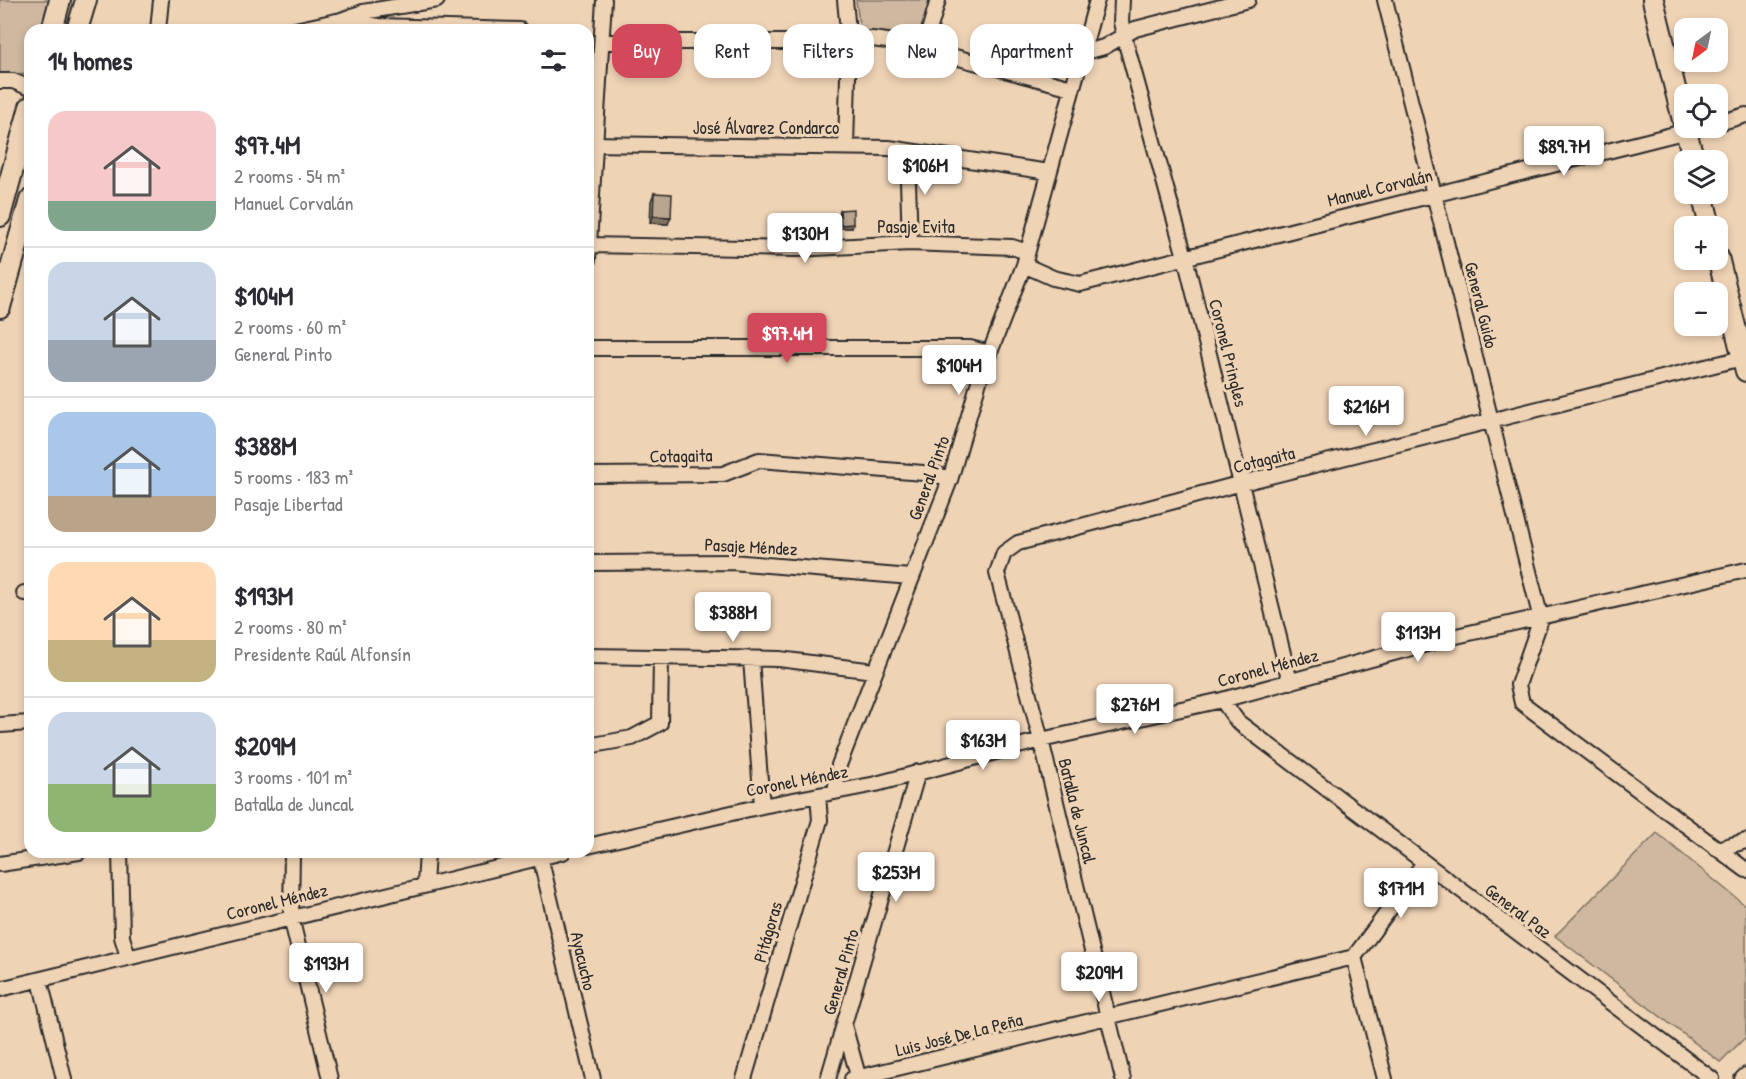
<!DOCTYPE html>
<meta charset="utf-8">
<style>
:root{--surface:#fff;--page:#f7f7f7;--text:#2b2b33;--muted:#7c7c81;--line:#e1e1e2;--accent:#d1495b}
body{margin:0;font-family:"Patrick Hand",sans-serif;background:var(--page);color:var(--text);height:100vh;display:flex;flex-direction:column;font-size:22px;white-space:nowrap}
*{box-sizing:border-box;margin:0}
p{font-size:20px;color:var(--muted)}
.icon{flex:none;width:33px;height:33px;fill:none;stroke:currentColor;stroke-width:2;stroke-linecap:round;stroke-linejoin:round}
.map{position:relative;flex:1;overflow:hidden}
.side{position:absolute;left:24px;top:24px;width:570px;height:834px;display:flex;flex-direction:column;background:var(--surface);border-radius:18px;box-shadow:0 3px 9px #0003}
.side>*{flex:none}
.top-card{position:absolute;left:612px;top:24px;width:570px;height:54px;display:flex;gap:12px}
.needle{width:39px;rotate:213deg}
.buttons{position:absolute;left:1674px;top:18px;display:grid;gap:12px}
.buttons a{display:grid;place-items:center;width:54px;height:54px;border-radius:12px;background:var(--surface);box-shadow:0 3px 9px #0003;font-size:30px}
.price{position:absolute;translate:-50% -51px;padding:0 14px;border-radius:6px;background:#fff;color:#222;font-size:20px;line-height:39px;filter:drop-shadow(0 2px 3px #0008)}
.price::after{content:'';position:absolute;left:50%;top:36px;width:18px;height:14px;margin-left:-9px;background:inherit;clip-path:polygon(0 0,100% 0,50% 100%)}
.price.on{background:var(--accent);color:#fff}
ul{padding:0;list-style:none}
li{display:flex;align-items:center;gap:18px;height:150px;padding:0 24px}
li+li{border-top:2px solid var(--line)}
li span{display:grid;place-items:center;flex:none;width:168px;height:120px;border-radius:18px;color:#555}
li>.icon{margin-inline-start:auto}
span .icon{width:72px;height:72px;fill:#fffc;stroke-width:1}
li b{font-size:26px}
h2{display:flex;justify-content:space-between;align-items:center;height:72px;padding:0 24px;font-size:26px}
.tag{padding:0 21px;border-radius:18px;background:var(--surface);box-shadow:0 3px 9px #0003;font-size:21px;line-height:54px}
.tag.on{background:var(--accent);color:#fff}
.map>svg:first-child{display:block}
.green{fill:#cfb89f;stroke:#7d7265;stroke-width:1.5}
.lines{fill:none;stroke-linecap:round;stroke-linejoin:round}
.street-casing{stroke:#2b2b2b;stroke-width:18}
.secondary-casing{stroke:#2b2b2b;stroke-width:24}
.street{stroke:#efd3b5;stroke-width:14}
.secondary{stroke:#efd3b5;stroke-width:20}
.wall{fill:#9f8d7a;stroke:#2b2b2b;stroke-width:1.5}
.shaded-wall{fill:#827363;stroke:#2b2b2b;stroke-width:1.5}
.building{fill:#b9a48e;stroke:#2b2b2b;stroke-width:1.5}
.labels{text-anchor:middle;stroke-width:6;stroke-linejoin:round;paint-order:stroke}
.street-label{font-size:18px;fill:#2b2b2b;stroke:#efd3b5}
</style>
<div class="map">
<svg width="1746" height="1079" viewBox="0 0 1746 1079">
<rect width="100%" height="100%" fill="#efd3b5"/>
<filter id="ink" filterUnits="userSpaceOnUse"><feTurbulence type="fractalNoise" baseFrequency=".0167" numOctaves="2"/><feDisplacementMap in="SourceGraphic" scale="12" xChannelSelector="R" yChannelSelector="G"/><feConvolveMatrix kernelMatrix="1 2 1 2 8 2 1 2 1" color-interpolation-filters="sRGB"/></filter>
<g filter="url(#ink)">
<!-- green -->
<path class="green" d="M 0,0 L 54,0 L 45,30 L 30,30 L 30,72 L 0,77 Z
M 856,0 L 931,0 L 922,36 L 860,30 Z
M 1657,833 L 1746,906 L 1746,1037 L 1720,1062 L 1555,936 Z"/>
<g class="lines">
<defs>
<path id="street" d="M 845,0 L 849,42 L 846,146
M 1122,0 L 1121,22 L 1124,36 L 1185,257 L 1290,682
M 1385,0 L 1541,619 L 1518,685 L 1522,703 L 1746,870
M 341,20 L 378,26 L 520,30
M 158,30 L 161,0
M 295,30 L 341,20 L 363,12 L 437,0
M 602,42 L 849,42 L 872,39 L 902,43 L 1072,88
M 924,48 L 938,0
M 1082,53 L 1104,47 L 1135,29 L 1248,0
M 0,81 L 13,81 L 30,88
M 1718,123 L 1746,115
M 588,144 L 889,148 L 1049,172
M 907,151 L 910,243
M 588,245 L 796,249 L 910,243 L 1012,247 L 1027,252
M 588,260 L 604,0
M 1024,265 L 1053,278 L 1080,284 L 1699,128
M 588,348 L 970,348 L 990,353
M 588,475 L 723,474 L 759,460 L 936,474 L 950,480
M 588,563 L 731,562 L 911,577
M 24,593 L 30,593
M 588,656 L 779,659 L 874,671
M 751,659 L 762,806
M 1222,700 L 1238,722 L 1712,1079
M 0,725 L 30,723
M 588,746 L 632,738 L 660,723 L 661,657
M 835,792 L 839,765 L 950,480 L 980,378 L 1024,265 L 1097,0
M 588,846 L 762,806 L 876,784 L 1041,740 L 1222,700 L 1452,637 L 1746,570
M 1717,849 L 1746,841
M 120,852 L 122,937 L 128,957
M 292,852 L 291,917 L 330,1079
M 539,852 L 593,1079
M 0,864 L 79,852
M 425,885 L 427,852
M 1354,957 L 1385,1079
M 1354,957 L 1424,863
M 40,980 L 64,1079
M 0,989 L 563,852
M 844,1025 L 859,1079
M 744,1079 L 820,820 L 818,795
M 828,1079 L 918,772
M 852,1079 L 1354,957
M 1123,1079 L 1041,740 L 997,573 L 1004,553 L 1018,543 L 1242,483 L 1746,357
M 1742,1079 L 1746,1075"/>
<path id="secondary" d="M 1653,0 L 1684,124
M 52,30 L 60,0
M 77,30 L 86,0
M 1685,128 L 1694,160
M 1702,194 L 1710,226
M 0,216 L 30,107
M 1718,257 L 1746,371
M 0,307 L 30,200"/>
</defs>
<!-- street casing -->
<use href="#street" class="street-casing"/>
<!-- secondary casing -->
<use href="#secondary" class="secondary-casing"/>
<!-- street -->
<use href="#street" class="street"/>
<!-- secondary -->
<use href="#secondary" class="secondary"/>
</g>
<!-- wall -->
<path class="wall" d="M 654,193 L 668,224 L 650,223 L 651,201 Z
M 840,210 L 852,228 L 839,228 L 839,214 Z"/>
<!-- shaded-wall -->
<path class="shaded-wall" d="M 653,216 L 671,217 L 668,224 L 650,223 Z
M 853,224 L 852,228 L 839,228 L 841,225 Z"/>
<!-- building -->
<path class="building" d="M 654,193 L 672,194 L 671,217 L 653,216 Z
M 853,209 L 853,224 L 841,225 L 840,210 Z"/>
</g>
<g class="labels">
<!-- street labels -->
<g class="street-label">
<text x="766" y="134">José Álvarez Condarco</text>
<text transform="translate(1380 188) rotate(-14)" y="6">Manuel Corvalán</text>
<text x="916" y="233">Pasaje Evita</text>
<text transform="translate(1481 305) rotate(76)" y="6">General Guido</text>
<text transform="translate(1228 353) rotate(76)" y="6">Coronel Pringles</text>
<text transform="translate(681 456) rotate(-1)" y="6">Cotagaita</text>
<text transform="translate(1264 460) rotate(-14)" y="6">Cotagaita</text>
<text transform="translate(929 478) rotate(-70)" y="6">General Pinto</text>
<text transform="translate(751 547) rotate(3)" y="6">Pasaje Méndez</text>
<text transform="translate(1268 668) rotate(-15)" y="6">Coronel Méndez</text>
<text transform="translate(797 781) rotate(-11)" y="6">Coronel Méndez</text>
<text transform="translate(1077 811) rotate(76)" y="6">Batalla de Juncal</text>
<text transform="translate(277 902) rotate(-14)" y="6">Coronel Méndez</text>
<text transform="translate(1518 911) rotate(37)" y="6">General Paz</text>
<text transform="translate(768 932) rotate(-74)" y="6">Pitágoras</text>
<text transform="translate(583 961) rotate(77)" y="6">Ayacucho</text>
<text transform="translate(841 972) rotate(-74)" y="6">General Pinto</text>
<text transform="translate(959 1035) rotate(-14)" y="6">Luis José De La Peña</text>
</g>
</g>
</svg>
<div class="buttons">
<a><svg class="needle" viewBox="-14 -14 28 28"><path d="M0-13l5 13h-10z" fill="#e53935"/><path d="M0 13l5-13h-10z" fill="#7c7c81"/></svg></a>
<a><svg class="icon" aria-label="locate" viewBox="0 0 24 24"><circle cx="12" cy="12" r="6"/><path d="M12 2v4M12 18v4M2 12h4M18 12h4"/></svg></a>
<a><svg class="icon" aria-label="layers" viewBox="0 0 24 24"><path d="M12 4l9 5-9 5-9-5zM3 14l9 5 9-5"/></svg></a>
<a>+</a>
<a>−</a>
</div>
<b class="price" style="left:1564px;top:177px">$89.7M</b>
<b class="price" style="left:925px;top:196px">$106M</b>
<b class="price" style="left:805px;top:264px">$130M</b>
<b class="price on" style="left:787px;top:364px">$97.4M</b>
<b class="price" style="left:959px;top:396px">$104M</b>
<b class="price" style="left:1366px;top:437px">$216M</b>
<b class="price" style="left:733px;top:643px">$388M</b>
<b class="price" style="left:1418px;top:663px">$113M</b>
<b class="price" style="left:1135px;top:735px">$276M</b>
<b class="price" style="left:983px;top:771px">$163M</b>
<b class="price" style="left:896px;top:903px">$253M</b>
<b class="price" style="left:1401px;top:919px">$171M</b>
<b class="price" style="left:326px;top:994px">$193M</b>
<b class="price" style="left:1099px;top:1003px">$209M</b>
<div class="top-card">
<a class="tag on">Buy</a>
<a class="tag">Rent</a>
<a class="tag">Filters</a>
<a class="tag">New</a>
<a class="tag">Apartment</a>
</div>
<section class="side">
<h2>14 homes<svg class="icon" aria-label="filters" viewBox="0 0 24 24"><path d="M4 7h16M4 17h16"/><circle cx="9" cy="7" r="2"/><circle cx="15" cy="17" r="2"/></svg></h2>
<ul>
<li><span style="background:linear-gradient(#f6c9c9 75%,#7fa58c 0)"><svg class="icon" aria-label="home" viewBox="0 0 24 24"><path d="M3 11l9-7 9 7M6 9v11h12V9"/></svg></span><div><b>$97.4M</b><p>2 rooms · 54 m²</p><p>Manuel Corvalán</p></div></li>
<li><span style="background:linear-gradient(#c9d6e8 65%,#9aa5b1 0)"><svg class="icon" aria-label="home" viewBox="0 0 24 24"><path d="M3 11l9-7 9 7M6 9v11h12V9"/></svg></span><div><b>$104M</b><p>2 rooms · 60 m²</p><p>General Pinto</p></div></li>
<li><span style="background:linear-gradient(#a9c7e8 70%,#b9a48a 0)"><svg class="icon" aria-label="home" viewBox="0 0 24 24"><path d="M3 11l9-7 9 7M6 9v11h12V9"/></svg></span><div><b>$388M</b><p>5 rooms · 183 m²</p><p>Pasaje Libertad</p></div></li>
<li><span style="background:linear-gradient(#ffd9b3 65%,#c2b280 0)"><svg class="icon" aria-label="home" viewBox="0 0 24 24"><path d="M3 11l9-7 9 7M6 9v11h12V9"/></svg></span><div><b>$193M</b><p>2 rooms · 80 m²</p><p>Presidente Raúl Alfonsín</p></div></li>
<li><span style="background:linear-gradient(#c9d6e8 60%,#8fb573 0)"><svg class="icon" aria-label="home" viewBox="0 0 24 24"><path d="M3 11l9-7 9 7M6 9v11h12V9"/></svg></span><div><b>$209M</b><p>3 rooms · 101 m²</p><p>Batalla de Juncal</p></div></li>
</ul>
</section>
</div>
